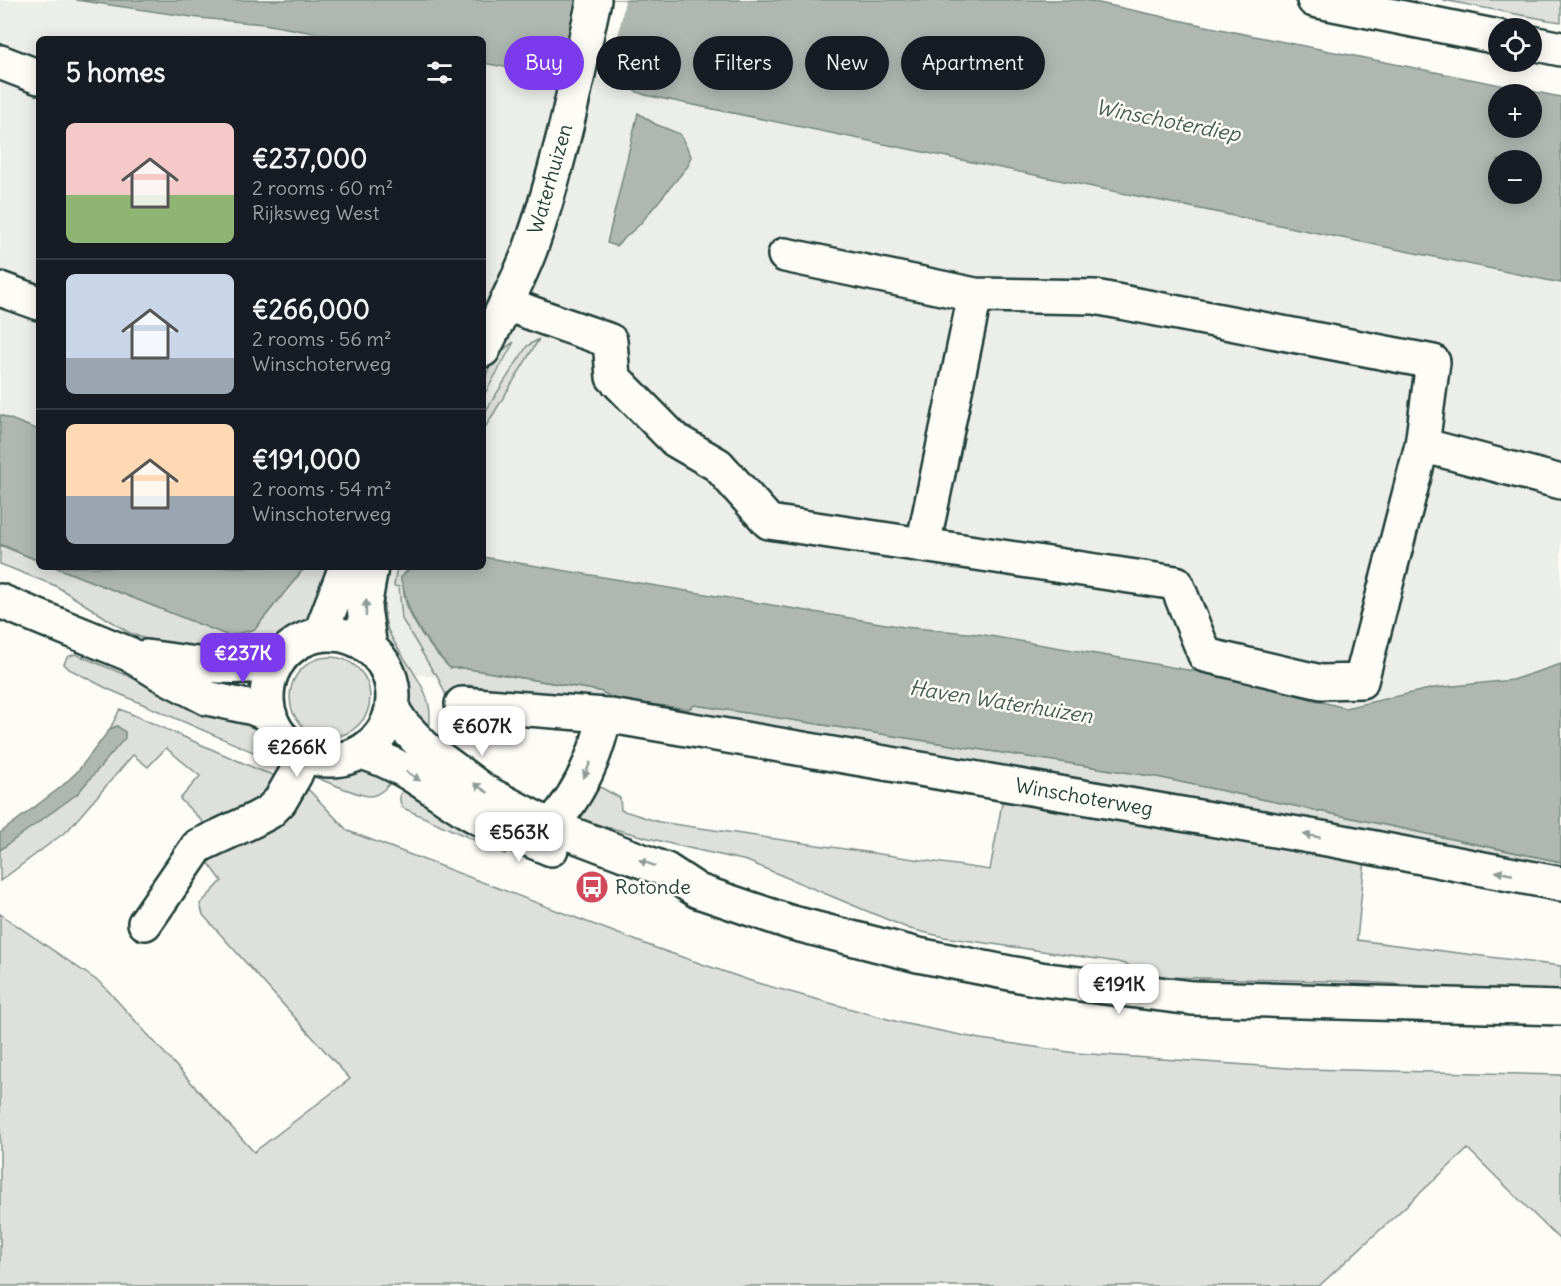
<!DOCTYPE html>
<meta charset="utf-8">
<style>
:root{--surface:#171b24;--page:#242831;--text:#f1f3f6;--muted:#9ea1a6;--line:#363941;--accent:#7c3aed}
body{margin:0;font-family:Delius,sans-serif;background:var(--page);color:var(--text);height:100vh;display:flex;flex-direction:column;font-size:22px;white-space:nowrap}
*{box-sizing:border-box;margin:0}
p{font-size:20px;color:var(--muted)}
.icon{flex:none;width:33px;height:33px;fill:none;stroke:currentColor;stroke-width:2;stroke-linecap:round;stroke-linejoin:round}
.map{position:relative;flex:1;overflow:hidden}
.sheet{position:absolute;left:36px;top:36px;width:450px;height:534px;display:flex;flex-direction:column;background:var(--surface);border-radius:9px;box-shadow:0 3px 15px #0003}
.sheet>*{flex:none}
.guide{position:absolute;left:504px;top:36px;width:570px;height:54px;display:flex;gap:12px}
.controls{position:absolute;left:1488px;top:18px;display:grid;gap:12px}
.controls a{display:grid;place-items:center;width:54px;height:54px;border-radius:50%;background:var(--surface);box-shadow:0 3px 15px #0003;font-size:30px}
.price{position:absolute;translate:-50% -51px;padding:0 14px;border-radius:12px;background:#fff;color:#222;font-size:20px;line-height:39px;filter:drop-shadow(0 2px 3px #0008)}
.price::after{content:'';position:absolute;left:50%;top:36px;width:18px;height:14px;margin-left:-9px;background:inherit;clip-path:polygon(0 0,100% 0,50% 100%)}
.price.current{background:var(--accent);color:#fff}
ul{padding:0;list-style:none}
li{display:flex;align-items:center;gap:18px;height:150px;padding:0 30px}
li+li{border-top:2px solid var(--line)}
li span{display:grid;place-items:center;flex:none;width:168px;height:120px;border-radius:9px;color:#555}
li>.icon{margin-inline-start:auto}
span .icon{width:72px;height:72px;fill:#fffc;stroke-width:1}
li b{font-size:26px}
h2{display:flex;justify-content:space-between;align-items:center;height:72px;padding:0 30px;font-size:26px}
.chip{padding:0 21px;border-radius:27px;background:var(--surface);box-shadow:0 3px 15px #0003;font-size:21px;line-height:54px}
.chip.current{background:var(--accent);color:#fff}
.map>svg:first-child{display:block}
.built{fill:#eceee9;fill-rule:evenodd}
.green{fill:#dde0db;stroke:#7e8e88;stroke-width:1.5}
.water{fill:#aeb8b1;stroke:#75877f;stroke-width:1.5;fill-rule:evenodd}
.pier{fill:#fdfcf7}
.lines{fill:none;stroke-linecap:round;stroke-linejoin:round}
.minor-casing{stroke:#1f3d34;stroke-width:38}
.major-casing{stroke:#1f3d34;stroke-width:38}
.minor{stroke:#fdfcf7;stroke-width:33}
.major{stroke:#fdfcf7;stroke-width:33}
.oneway{fill:#8e9c96}
.labels{text-anchor:middle;stroke-width:5;stroke-linejoin:round;paint-order:stroke}
.street-label{font-size:20px;fill:#1f3d34;stroke:#fdfcf7}
.poi-label{font-size:20px;fill:#1f3d34;stroke:#fdfcf7;text-anchor:start}
.water-label{font-size:21px;font-style:italic;fill:#435c53;stroke:#fdfcf7}
</style>
<div class="map">
<svg width="1561" height="1286" viewBox="0 0 1561 1286">
<rect width="100%" height="100%" fill="#fdfcf7"/>
<filter id="ink" filterUnits="userSpaceOnUse"><feTurbulence type="fractalNoise" baseFrequency=".0167" numOctaves="2"/><feDisplacementMap in="SourceGraphic" scale="12" xChannelSelector="R" yChannelSelector="G"/><feConvolveMatrix kernelMatrix="1 2 1 2 8 2 1 2 1" color-interpolation-filters="sRGB"/></filter>
<g filter="url(#ink)">
<!-- built -->
<path class="built" d="M 0,0 L 407,0 L 1561,214 L 1561,868 L 404,672 L 385,640 L 353,621 L 338,619 L 304,622 L 270,647 L 0,555 ZM 39,39 L 483,39 L 483,567 L 39,567 Z"/>
<!-- green -->
<path class="green" d="M 1443,0 L 1561,0 L 1561,22 L 1548,20 Z
M 539,339 L 531,352 L 483,431 L 483,415 L 527,346 Z
M 514,342 L 487,390 L 483,397 C 483,372 492,356 514,342 Z
M 0,545 L 39,561 L 39,567 L 55,567 L 229,636 L 255,629 L 305,567 L 333,567 L 312,615 L 261,653 L 170,646 L 140,637 L 128,632 L 56,586 L 0,564 Z
M 397,567 L 411,567 C 386,596 430,648 450,668 L 463,668 L 600,691 L 617,700 L 688,709 L 695,705 L 1157,777 L 1561,862 L 1561,876 L 646,712 L 468,685 L 463,700 L 448,700 L 436,673 L 434,673 L 402,619 L 399,587 L 394,586 Z
M 380,571 C 388,590 380,610 388,630 C 402,663 437,689 429,729 L 419,726 L 411,706 L 404,672 L 381,629 Z
M 75,654 L 179,697 L 250,721 L 284,758 L 281,764 L 108,689 L 69,669 L 64,664 L 67,657 Z
M290 697a40 40 0 1 1 80 0a40 40 0 1 1-80 0Z
M 120,709 L 259,770 L 279,777 L 275,792 L 214,828 L 205,824 L 180,799 L 200,776 L 166,748 L 148,767 L 133,755 L 68,830 L 0,881 L 0,850 L 17,837 L 125,732 L 117,726 L 110,729 Z
M 358,769 L 370,769 L 396,776 C 389,785 381,795 370,796 C 361,797 323,780 312,776 L 312,772 L 333,773 Z
M 407,782 L 480,837 L 507,851 L 505,854 L 403,808 C 396,798 402,790 407,782 Z
M 593,783 L 620,798 L 621,810 L 659,822 L 990,870 L 1004,792 L 1365,859 L 1357,940 L 1561,966 L 1561,994 L 1501,991 L 1362,982 L 1165,977 L 1118,962 L 944,937 L 910,929 L 747,861 L 675,845 L 588,822 L 580,818 Z
M 307,788 L 348,831 L 653,947 L 754,982 L 902,1023 L 980,1039 L 1076,1053 L 1302,1069 L 1561,1075 L 1561,1241 L 1468,1149 L 1319,1286 L 0,1286 L 0,914 L 102,984 L 254,1152 L 350,1079 L 203,915 L 200,904 L 222,881 L 205,858 L 299,789 Z"/>
<!-- water -->
<path class="water" d="M 76,0 L 1085,0 L 1234,32 L 1561,97 L 1561,283 L 645,95 L 613,82 L 614,80 L 611,79 L 560,68 L 509,68 L 483,63 L 483,39 L 347,39 L 264,24 L 199,18 ZM 1498,94 L 1532,94 L 1532,128 L 1498,128 ZM 1498,160 L 1532,160 L 1532,194 L 1498,194 Z
M 638,113 L 655,124 L 680,134 L 691,156 L 688,166 L 640,224 L 616,246 L 607,243 Z
M 0,415 L 39,430 L 39,561 L 0,544 Z
M 483,557 L 904,627 L 978,634 L 1132,660 L 1232,678 L 1345,708 L 1434,688 L 1512,680 L 1561,664 L 1561,862 L 1157,777 L 695,705 L 688,709 L 617,700 L 600,691 L 463,668 L 450,668 C 428,644 410,622 404,590 C 403,584 400,583 401,577 L 411,567 L 483,567 Z
M 55,567 L 305,567 L 255,629 L 229,636 Z
M 117,726 L 125,732 L 125,738 L 77,794 L 0,850 L 0,833 L 61,787 L 77,772 L 110,729 Z"/>
<!-- pier -->
<path class="pier" d="M 574,0 L 625,0 L 610,80 L 560,69 Z"/>
<g class="lines">
<defs>
<path id="minor" d="M 1314,0 L 1498,37
M 1532,43 L 1561,49
M 0,62 L 39,77
M 0,289 L 39,303
M 506,303 C 540,318 576,328 610,341 L 613,377 L 675,440 L 718,465 L 769,522 L 1176,583 L 1205,655 L 1321,682 L 1361,681 L 1422,445 L 1433,362 L 1095,297 L 975,295 L 785,255
M 1422,445 L 1561,482
M 923,545 L 975,295
M 462,704 L 605,715 L 1333,840 L 1561,884
M 550,826 C 580,795 596,756 605,715
M 145,923 L 198,846 L 254,820 L 269,812 L 280,801 L 295,775 L 304,754"/>
<path id="major" d="M 483,350 C 499,317 517,284 530,250 C 559,169 576,84 594,0
M 0,601 L 129,654 L 161,674 L 207,698 L 253,708 L 270,715
M267 697a63 63 0 1 1 126 0a63 63 0 1 1-126 0Z
M 320,635 L 346,567
M 370,648 L 364,608 L 371,567
M 146,657 C 190,663 233,672 278,662
M 392,709 L 402,724 L 424,747 L 485,792 L 550,826 L 666,870 L 698,891 L 789,922 L 918,955 L 1040,979 L 1192,998 L 1561,1008
M 361,752 C 404,764 432,790 470,813 C 495,828 524,837 551,849"/>
</defs>
<!-- minor casing -->
<use href="#minor" class="minor-casing"/>
<!-- major casing -->
<use href="#major" class="major-casing"/>
<!-- minor -->
<use href="#minor" class="minor"/>
<!-- major -->
<use href="#major" class="major"/>
</g>
<!-- one-way arrows -->
<defs><path id="oneway-solid" d="M-6-.8H1V-3.2L6.5 0L1 3.2V.8H-6Z" transform="scale(1.5)"/></defs>
<g class="oneway">
<use href="#oneway-solid" transform="translate(366 608) rotate(-89)"/>
<use href="#oneway-solid" transform="translate(587 770) rotate(114)"/>
<use href="#oneway-solid" transform="translate(413 776) rotate(34)"/>
<use href="#oneway-solid" transform="translate(481 788) rotate(-146)"/>
<use href="#oneway-solid" transform="translate(1312 836) rotate(-170)"/>
<use href="#oneway-solid" transform="translate(647 863) rotate(-159)"/>
<use href="#oneway-solid" transform="translate(1504 873) rotate(-169)"/>
</g>
</g>
<!-- icons -->
<defs>
<symbol id="bus-disc" viewBox="-11 -11 22 22"><circle r="9.5" fill="#d1495b" stroke="#fdfcf7"/><path d="M-5-6H5V4H4V6H2V4H-2V6H-4V4H-5ZM-3.5-4V0h7V-4ZM-3.5 1.2v1.5H-2V1.2ZM2 1.2v1.5H3.5V1.2Z" fill="#fff"/></symbol>
</defs>
<g fill-rule="evenodd">
<use href="#bus-disc" x="573" y="868" width="38" height="38"/>
</g>
<g class="labels">
<!-- street labels -->
<g class="street-label">
<text transform="translate(550 179) rotate(-74)" y="7">Waterhuizen</text>
<text transform="translate(1084 797) rotate(10)" y="7">Winschoterweg</text>
</g>
<!-- poi labels -->
<g class="poi-label">
<text x="615" y="894">Rotonde</text>
</g>
<!-- water labels -->
<g class="water-label">
<text transform="translate(1168 121) rotate(11)" y="7">Winschoterdiep</text>
<text transform="translate(1001 702) rotate(9)" y="7">Haven Waterhuizen</text>
</g>
</g>
</svg>
<div class="controls">
<a><svg class="icon" aria-label="locate" viewBox="0 0 24 24"><circle cx="12" cy="12" r="6"/><path d="M12 2v4M12 18v4M2 12h4M18 12h4"/></svg></a>
<a>+</a>
<a>−</a>
</div>
<b class="price current" style="left:243px;top:684px">€237K</b>
<b class="price" style="left:482px;top:757px">€607K</b>
<b class="price" style="left:297px;top:778px">€266K</b>
<b class="price" style="left:519px;top:863px">€563K</b>
<b class="price" style="left:1119px;top:1015px">€191K</b>
<div class="guide">
<a class="chip current">Buy</a>
<a class="chip">Rent</a>
<a class="chip">Filters</a>
<a class="chip">New</a>
<a class="chip">Apartment</a>
</div>
<section class="sheet">
<h2>5 homes<svg class="icon" aria-label="filters" viewBox="0 0 24 24"><path d="M4 7h16M4 17h16"/><circle cx="9" cy="7" r="2"/><circle cx="15" cy="17" r="2"/></svg></h2>
<ul>
<li><span style="background:linear-gradient(#f6c9c9 60%,#8fb573 0)"><svg class="icon" aria-label="home" viewBox="0 0 24 24"><path d="M3 11l9-7 9 7M6 9v11h12V9"/></svg></span><div><b>€237,000</b><p>2 rooms · 60 m²</p><p>Rijksweg West</p></div></li>
<li><span style="background:linear-gradient(#c9d6e8 70%,#9aa5b1 0)"><svg class="icon" aria-label="home" viewBox="0 0 24 24"><path d="M3 11l9-7 9 7M6 9v11h12V9"/></svg></span><div><b>€266,000</b><p>2 rooms · 56 m²</p><p>Winschoterweg</p></div></li>
<li><span style="background:linear-gradient(#ffd9b3 60%,#9aa5b1 0)"><svg class="icon" aria-label="home" viewBox="0 0 24 24"><path d="M3 11l9-7 9 7M6 9v11h12V9"/></svg></span><div><b>€191,000</b><p>2 rooms · 54 m²</p><p>Winschoterweg</p></div></li>
</ul>
</section>
</div>
